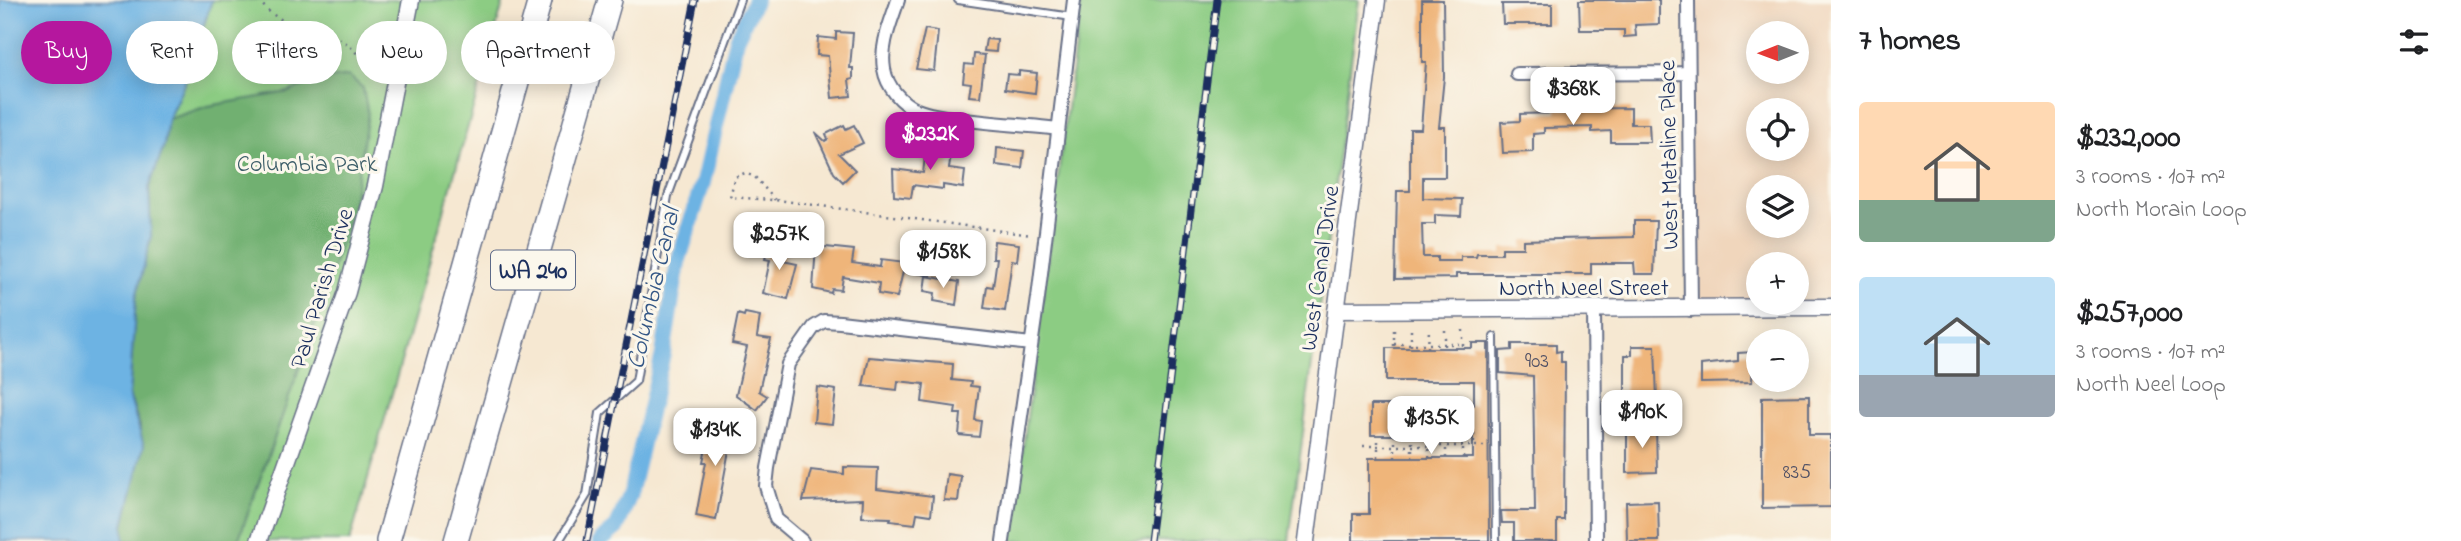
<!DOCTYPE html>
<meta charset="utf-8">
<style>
:root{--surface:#fff;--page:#f6f6f6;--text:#202124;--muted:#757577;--accent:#b5179e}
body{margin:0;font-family:"Indie Flower",sans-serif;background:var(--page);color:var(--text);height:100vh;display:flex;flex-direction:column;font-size:26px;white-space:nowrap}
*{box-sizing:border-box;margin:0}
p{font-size:23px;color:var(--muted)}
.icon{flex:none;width:38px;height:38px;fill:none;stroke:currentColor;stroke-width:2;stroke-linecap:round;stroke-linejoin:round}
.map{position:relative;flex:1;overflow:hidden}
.drawer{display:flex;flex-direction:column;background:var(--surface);width:630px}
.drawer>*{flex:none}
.guide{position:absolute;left:21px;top:21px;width:665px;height:63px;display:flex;gap:14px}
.needle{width:46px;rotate:269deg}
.fabs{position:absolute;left:1746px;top:21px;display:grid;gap:14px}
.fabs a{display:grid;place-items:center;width:63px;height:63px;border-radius:50%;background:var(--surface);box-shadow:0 4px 18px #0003;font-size:35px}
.price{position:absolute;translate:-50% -60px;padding:0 16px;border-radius:14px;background:#fff;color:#222;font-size:23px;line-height:46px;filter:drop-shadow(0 2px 4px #0008)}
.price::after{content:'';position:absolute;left:50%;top:42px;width:21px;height:16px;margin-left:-10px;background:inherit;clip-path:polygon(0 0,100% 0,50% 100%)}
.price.active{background:var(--accent);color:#fff}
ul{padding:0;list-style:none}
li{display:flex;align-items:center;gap:21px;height:175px;padding:0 28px}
li span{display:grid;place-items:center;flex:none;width:196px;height:140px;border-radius:7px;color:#555}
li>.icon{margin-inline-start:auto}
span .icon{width:84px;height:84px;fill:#fffc;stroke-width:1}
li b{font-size:30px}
h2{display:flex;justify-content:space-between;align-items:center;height:84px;padding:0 28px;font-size:30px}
.tag{padding:0 24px;border-radius:32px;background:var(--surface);box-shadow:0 4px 18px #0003;font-size:24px;line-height:63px}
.tag.active{background:var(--accent);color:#fff}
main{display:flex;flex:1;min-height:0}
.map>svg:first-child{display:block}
.built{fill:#f0d6bc;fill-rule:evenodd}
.green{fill:#8ccc83;stroke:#547e70;stroke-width:2}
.forest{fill:#71b071;stroke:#467068;stroke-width:2}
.water{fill:#6db3e3;stroke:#4471a0;stroke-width:2}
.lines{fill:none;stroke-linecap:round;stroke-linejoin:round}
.canal{stroke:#6db3e3;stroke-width:16}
.building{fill:#efb57a}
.service-casing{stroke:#687087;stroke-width:10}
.minor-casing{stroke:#687087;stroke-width:16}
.tertiary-casing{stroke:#687087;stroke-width:19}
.motorway-casing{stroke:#687087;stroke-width:26}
.path{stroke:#687087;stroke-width:2.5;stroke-dasharray:2 5;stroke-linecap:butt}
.service{stroke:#fff;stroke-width:6}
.minor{stroke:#fff;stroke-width:12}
.tertiary{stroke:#fff;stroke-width:16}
.motorway{stroke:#fff;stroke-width:23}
.rail-casing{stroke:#1b2f5e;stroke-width:7}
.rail{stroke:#fbf7ec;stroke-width:4.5;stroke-dasharray:13;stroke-linecap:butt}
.labels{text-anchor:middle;stroke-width:6;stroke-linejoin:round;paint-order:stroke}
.number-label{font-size:21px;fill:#505065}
.shield{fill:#fbf7ec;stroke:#5e6b89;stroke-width:2}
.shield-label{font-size:23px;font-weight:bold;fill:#1b2f5e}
.street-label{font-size:24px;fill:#1b2f5e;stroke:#fbf7ec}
.park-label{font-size:24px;fill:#3d5e69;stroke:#fbf7ec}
.water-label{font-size:26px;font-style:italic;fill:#345786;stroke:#fbf7ec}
</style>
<main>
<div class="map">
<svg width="1831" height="541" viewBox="0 0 1831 541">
<rect width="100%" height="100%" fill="#fbf7ec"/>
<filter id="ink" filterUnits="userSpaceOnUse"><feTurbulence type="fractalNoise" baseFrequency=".0143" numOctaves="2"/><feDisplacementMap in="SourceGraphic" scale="14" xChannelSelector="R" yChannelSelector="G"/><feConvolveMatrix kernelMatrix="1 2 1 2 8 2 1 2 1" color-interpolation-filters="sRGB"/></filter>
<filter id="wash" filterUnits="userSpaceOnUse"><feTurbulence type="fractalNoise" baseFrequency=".00686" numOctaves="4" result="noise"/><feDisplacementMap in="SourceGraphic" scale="28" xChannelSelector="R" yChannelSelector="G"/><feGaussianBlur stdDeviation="1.57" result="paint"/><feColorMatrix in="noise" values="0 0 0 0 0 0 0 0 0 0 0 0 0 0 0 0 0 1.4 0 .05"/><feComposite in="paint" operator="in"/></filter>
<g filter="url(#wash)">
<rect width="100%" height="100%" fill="#f6e8d2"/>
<!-- built -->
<path class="built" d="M 1688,0 L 1831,0 L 1831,307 L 1691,310 ZM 1759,33 L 1797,33 L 1797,72 L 1759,72 ZM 1759,110 L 1797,110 L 1797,149 L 1759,149 ZM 1759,187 L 1797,187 L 1797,226 L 1759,226 ZM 1759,264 L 1797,264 L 1797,303 L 1759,303 Z"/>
<!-- green -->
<path class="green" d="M 212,0 L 504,0 L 350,541 L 124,541 L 129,395 L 136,298 L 168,119 L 185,82 Z
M 1081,0 L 1359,0 L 1289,541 L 1011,541 Z"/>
<!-- forest -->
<path class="forest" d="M 349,76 L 363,88 L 368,114 L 353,203 L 322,304 L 238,541 L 124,541 L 124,525 L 138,467 L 140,426 L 129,395 L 136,298 L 151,236 L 149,188 L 164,145 L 168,119 L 208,106 L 288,92 L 316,81 Z"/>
<!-- water -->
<path class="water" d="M 0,0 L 212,0 L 185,82 L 168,119 L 164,145 L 149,188 L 151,236 L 136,298 L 129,395 L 144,446 L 124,525 L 124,541 L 0,541 Z"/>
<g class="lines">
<!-- canal -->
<path class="canal" d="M 600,541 L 617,527 L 630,494 L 663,354 L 678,262 L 703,182 L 736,39 L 755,0"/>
</g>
<g id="blocks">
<!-- building -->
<path class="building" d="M 1422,0 L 1443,0 L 1444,77 L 1439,127 L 1445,127 L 1445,177 L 1423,177 L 1423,198 L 1462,199 L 1461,216 L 1435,215 L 1435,224 L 1422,224 L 1423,257 L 1437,257 L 1437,261 L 1461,261 L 1461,257 L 1476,257 L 1477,254 L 1502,254 L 1502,248 L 1523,248 L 1523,240 L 1634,237 L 1634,221 L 1656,221 L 1654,274 L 1635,274 L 1634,263 L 1591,263 L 1591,274 L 1456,274 L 1456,278 L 1395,279 L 1397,191 L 1410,191 L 1410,129 L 1421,129 L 1426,62 L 1422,62 Z
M 1579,0 L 1659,0 L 1659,24 L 1635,25 L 1636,36 L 1624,37 L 1624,30 L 1580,30 Z
M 1502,4 L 1552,4 L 1552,24 L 1503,24 Z
M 925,29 L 938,31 L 934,71 L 916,69 Z
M 836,32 L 853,33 L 850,68 L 853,68 L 853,79 L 849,80 L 851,96 L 832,98 L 828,56 L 817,55 L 818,37 L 836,39 Z
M 986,39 L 997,40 L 996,52 L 984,51 Z
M 974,54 L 985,55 L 980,97 L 969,96 L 971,83 L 963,82 L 965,64 L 973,65 Z
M 1019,71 L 1037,73 L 1035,93 L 1005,89 L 1007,74 L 1019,75 Z
M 1631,108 L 1631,124 L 1649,124 L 1650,142 L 1611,142 L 1611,131 L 1592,132 L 1592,127 L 1544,128 L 1544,133 L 1533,134 L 1533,152 L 1503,153 L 1501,122 L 1520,121 L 1520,114 L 1557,113 L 1557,109 Z
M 844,125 L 846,129 L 854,125 L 863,143 L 839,154 L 855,170 L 843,182 L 834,173 L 815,132 L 825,141 L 828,139 L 826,134 Z
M 927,141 L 952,144 L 949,169 L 965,171 L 963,188 L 943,185 L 943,189 L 913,185 L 911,198 L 894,196 L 893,169 L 923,173 Z
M 997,148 L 1024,151 L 1022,168 L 996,165 Z
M 770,241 L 787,245 L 783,261 L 797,264 L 788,299 L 763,293 L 770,260 L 765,259 Z
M 994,241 L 1019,244 L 1017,261 L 1012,260 L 1005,311 L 984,308 L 987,286 L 993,287 L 997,258 L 993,258 Z
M 816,246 L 854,250 L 852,263 L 880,267 L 881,260 L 905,263 L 897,297 L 878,294 L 879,283 L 843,277 L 841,290 L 832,289 L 831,293 L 813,289 Z
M 919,257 L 934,260 L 931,276 L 916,273 Z
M 926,276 L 959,282 L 956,305 L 934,301 L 935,293 L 924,291 Z
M 745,313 L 760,316 L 757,337 L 771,339 L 759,391 L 767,396 L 757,410 L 736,395 L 747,347 L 732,344 L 738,314 L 744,316 Z
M 1472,343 L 1488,343 L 1489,541 L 1353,541 L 1353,514 L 1369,514 L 1369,458 L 1473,458 L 1473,435 L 1371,435 L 1371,405 L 1474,405 L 1474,381 L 1386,381 L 1386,348 L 1472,348 Z
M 1512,344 L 1556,344 L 1556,352 L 1561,351 L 1561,362 L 1565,362 L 1564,520 L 1557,520 L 1557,541 L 1514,541 L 1514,523 L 1502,523 L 1501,511 L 1535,511 L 1533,376 L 1500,373 L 1500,351 L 1512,350 Z
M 1632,346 L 1655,346 L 1657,399 L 1625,399 L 1625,355 L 1632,355 Z
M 1753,352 L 1752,382 L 1701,383 L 1701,365 L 1738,361 L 1738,353 Z
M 869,357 L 953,364 L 952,380 L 971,382 L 970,386 L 979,387 L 975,420 L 981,421 L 979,437 L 959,435 L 961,414 L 955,414 L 956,407 L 922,402 L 924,384 L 898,381 L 897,390 L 863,386 Z
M 817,387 L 836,390 L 832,424 L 814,422 Z
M 1809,396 L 1809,435 L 1831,435 L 1831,507 L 1762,508 L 1762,397 Z
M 718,414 L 735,418 L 716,520 L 696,516 L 706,462 L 703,462 L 707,442 L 711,443 Z
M 1627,427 L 1656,427 L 1657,472 L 1627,473 Z
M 844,467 L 878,468 L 877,489 L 933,496 L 931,515 L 917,513 L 915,524 L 890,521 L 891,518 L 862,517 L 863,499 L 803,501 L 811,470 L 844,474 Z
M 947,474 L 961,476 L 958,501 L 944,500 Z
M 1658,501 L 1659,541 L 1627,541 L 1626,502 Z"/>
</g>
</g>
<g filter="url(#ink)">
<use href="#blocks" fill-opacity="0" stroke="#687087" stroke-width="2"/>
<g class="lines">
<defs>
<path id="service" d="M 958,0 L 1072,17
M 1494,337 L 1496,541
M 559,541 L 587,495 L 600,413 L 636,381 L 668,196 L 740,0"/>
<path id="minor" d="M 898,0 C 891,22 880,45 884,69 C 887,87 901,103 917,110 C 948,122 1022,124 1058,129
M 1688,0 L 1691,310
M 1517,74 L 1688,73
M 1594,310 L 1596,541
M 802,541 L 776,519 L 766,486 L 768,468 L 788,364 L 814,327 L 824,321 L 840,322 L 1031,344
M 1003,541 L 1038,298 L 1074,0"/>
<path id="tertiary" d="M 1336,310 L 1831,307
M 259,541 L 347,292 L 375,186 L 411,0
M 1306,541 L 1377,0"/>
<path id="motorway" d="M 388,541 L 540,0
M 456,541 L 610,0"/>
</defs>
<!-- service casing -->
<use href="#service" class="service-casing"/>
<!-- minor casing -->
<use href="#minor" class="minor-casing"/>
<!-- tertiary casing -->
<use href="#tertiary" class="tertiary-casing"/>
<!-- motorway casing -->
<use href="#motorway" class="motorway-casing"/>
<!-- path -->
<path class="path" d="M 259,0 C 280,31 313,23 342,40 C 357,50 368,68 379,82
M 775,200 L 755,177 L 745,173 L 735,177 L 730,197 L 785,201 L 1031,235
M 1394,330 L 1394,348
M 1411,330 L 1411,348
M 1445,330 L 1445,348
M 1463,330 L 1463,348
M 1394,344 L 1463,344
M 1428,348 L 1429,330
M 1378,434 L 1378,458
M 1474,434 L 1474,445
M 1395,435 L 1395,458
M 1412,435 L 1412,458
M 1363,446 L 1485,446
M 1429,458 L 1429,435
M 1446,458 L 1446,434
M 1463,458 L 1463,434"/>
<!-- service -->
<use href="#service" class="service"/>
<!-- minor -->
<use href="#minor" class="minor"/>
<!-- tertiary -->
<use href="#tertiary" class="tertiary"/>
<!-- motorway -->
<use href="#motorway" class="motorway"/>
<defs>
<path id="rail" d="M 587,541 L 695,0
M 1150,541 L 1217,0"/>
</defs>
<!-- rail casing -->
<use href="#rail" class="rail-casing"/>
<!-- rail -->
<use href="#rail" class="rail"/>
</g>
</g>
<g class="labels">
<!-- number labels -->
<g class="number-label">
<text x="1537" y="367">903</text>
<text x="1797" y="478">835</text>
</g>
<!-- shield labels -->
<rect class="shield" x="491" y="250.5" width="84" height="39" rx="5"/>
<g class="shield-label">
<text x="533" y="278">WA 240</text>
</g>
<!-- street labels -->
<g class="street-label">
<text transform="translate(1668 155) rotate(-91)" y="8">West Metaline Place</text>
<text transform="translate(1319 268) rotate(-82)" y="8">West Canal Drive</text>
<text x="1584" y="295">North Neel Street</text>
<text transform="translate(321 288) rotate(-73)" y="8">Paul Parish Drive</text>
</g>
<!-- park labels -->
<g class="park-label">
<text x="307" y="171">Columbia Park</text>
</g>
<!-- water labels -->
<g class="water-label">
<text transform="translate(652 288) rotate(-77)" y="9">Columbia Canal</text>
</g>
</g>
</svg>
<div class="fabs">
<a><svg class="needle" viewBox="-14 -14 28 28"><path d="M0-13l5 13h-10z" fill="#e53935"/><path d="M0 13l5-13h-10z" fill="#757577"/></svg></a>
<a><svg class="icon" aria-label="locate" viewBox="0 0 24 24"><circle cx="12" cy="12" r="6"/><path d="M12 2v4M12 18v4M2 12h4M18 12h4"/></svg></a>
<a><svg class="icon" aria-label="layers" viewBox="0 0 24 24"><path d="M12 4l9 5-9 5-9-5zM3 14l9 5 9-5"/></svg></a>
<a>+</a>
<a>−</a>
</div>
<b class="price" style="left:1573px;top:127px">$368K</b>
<b class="price active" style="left:930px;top:172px">$232K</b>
<b class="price" style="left:779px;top:272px">$257K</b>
<b class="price" style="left:943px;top:290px">$158K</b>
<b class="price" style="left:1642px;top:450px">$190K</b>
<b class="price" style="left:1431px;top:456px">$135K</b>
<b class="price" style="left:715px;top:468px">$134K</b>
<div class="guide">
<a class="tag active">Buy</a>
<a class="tag">Rent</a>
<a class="tag">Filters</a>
<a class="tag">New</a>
<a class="tag">Apartment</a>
</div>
</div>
<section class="drawer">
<h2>7 homes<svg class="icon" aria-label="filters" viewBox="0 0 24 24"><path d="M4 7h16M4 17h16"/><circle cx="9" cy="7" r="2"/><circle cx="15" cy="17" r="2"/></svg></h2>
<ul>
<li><span style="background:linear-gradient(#ffd9b3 70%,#7fa58c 0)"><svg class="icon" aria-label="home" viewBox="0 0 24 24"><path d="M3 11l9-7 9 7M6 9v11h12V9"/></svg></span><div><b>$232,000</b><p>3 rooms · 107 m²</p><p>North Morain Loop</p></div></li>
<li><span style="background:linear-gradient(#bfe0f5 70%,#9aa5b1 0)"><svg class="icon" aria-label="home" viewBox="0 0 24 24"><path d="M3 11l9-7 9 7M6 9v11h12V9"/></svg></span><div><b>$257,000</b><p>3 rooms · 107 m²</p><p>North Neel Loop</p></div></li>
</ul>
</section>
</main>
